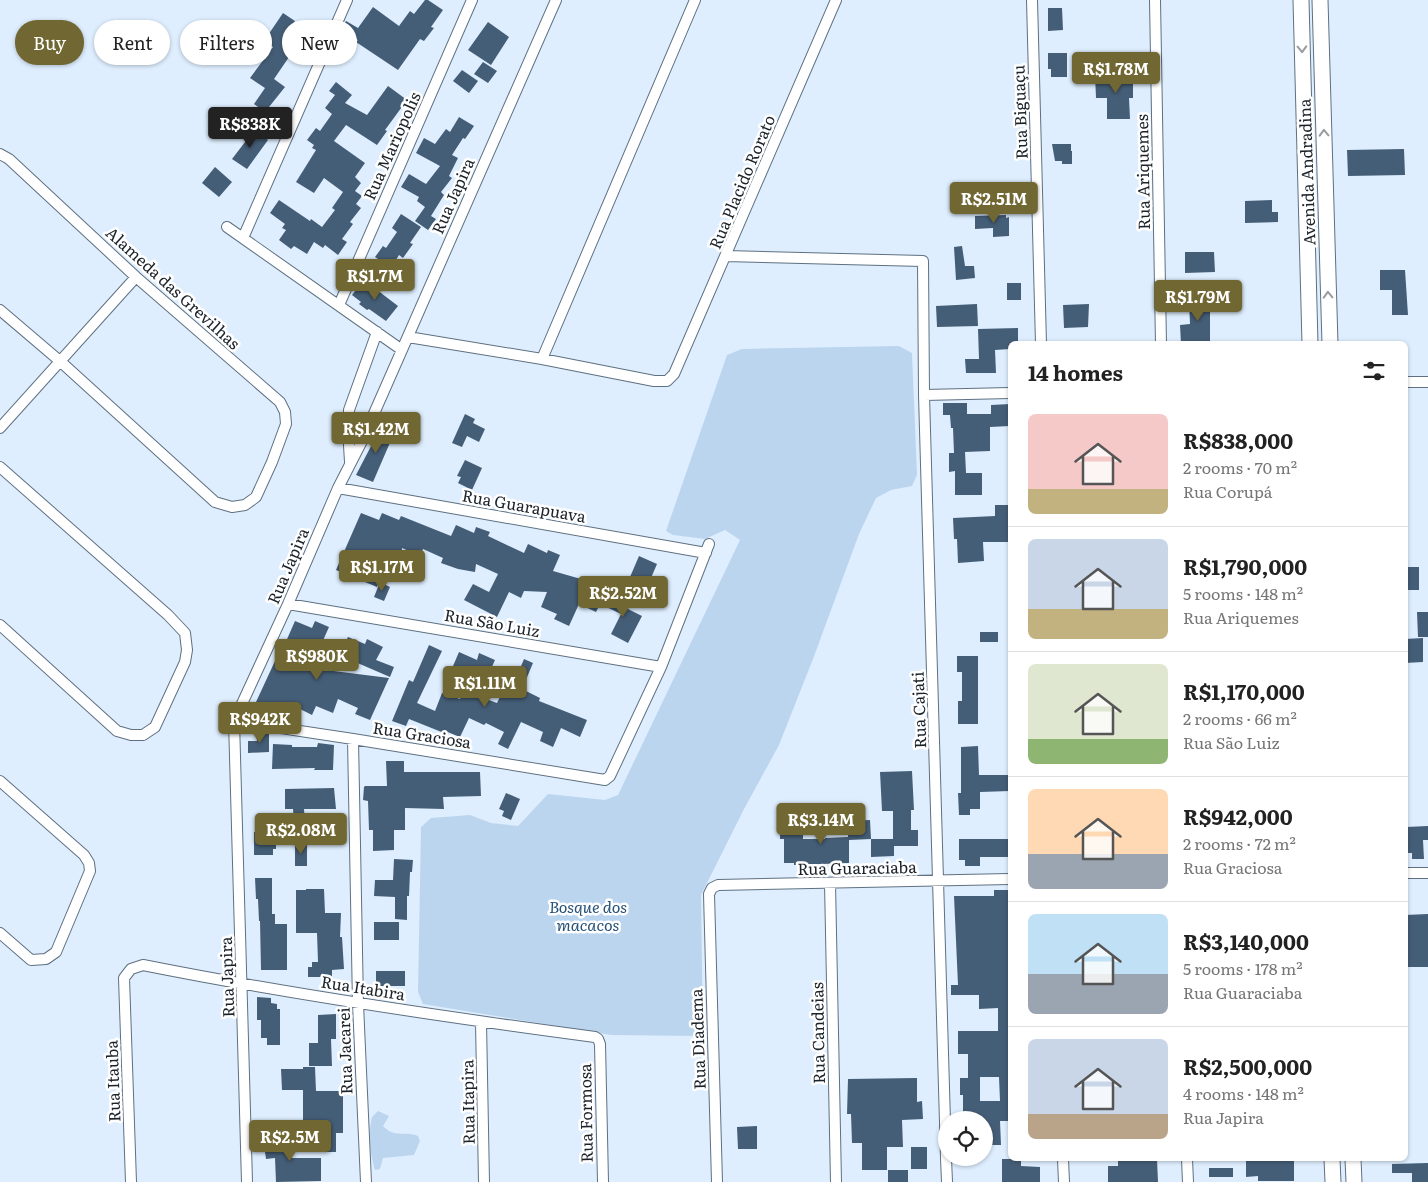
<!DOCTYPE html>
<meta charset="utf-8">
<style>
:root{--surface:#fff;--page:#f2f2f2;--text:#222;--muted:#767676;--line:#e0e0e0;--accent:#716733}
body{margin:0;font-family:Literata,serif;background:var(--page);color:var(--text);height:100vh;display:flex;flex-direction:column;font-size:19px;white-space:nowrap}
*{box-sizing:border-box;margin:0}
p{font-size:16px;color:var(--muted)}
.icon{flex:none;width:28px;height:28px;fill:none;stroke:currentColor;stroke-width:2;stroke-linecap:round;stroke-linejoin:round}
.map{position:relative;flex:1;overflow:hidden}
.details{position:absolute;left:1008px;top:341px;width:400px;height:820px;display:flex;flex-direction:column;background:var(--surface);border-radius:8px;box-shadow:0 1px 4px #0004}
.details>*{flex:none}
.hud{position:absolute;left:15px;top:20px;width:475px;height:45px;display:flex;gap:10px}
.tools{position:absolute;left:938px;top:1111px;display:grid;gap:10px}
.tools a{display:grid;place-items:center;width:55px;height:55px;border-radius:50%;background:var(--surface);box-shadow:0 1px 4px #0004;font-size:25px}
.price{position:absolute;translate:-50% -42px;padding:0 11px;border-radius:5px;background:var(--accent);color:#fff;font-size:16px;line-height:32px;filter:drop-shadow(0 1px 2px #0008)}
.price::after{content:'';position:absolute;left:50%;top:30px;width:15px;height:11px;margin-left:-8px;background:inherit;clip-path:polygon(0 0,100% 0,50% 100%)}
.price.current{background:#222;color:#fff}
ul{padding:0;list-style:none}
li{display:flex;align-items:center;gap:15px;height:125px;padding:0 20px}
li+li{border-top:1px solid var(--line)}
li span{display:grid;place-items:center;flex:none;width:140px;height:100px;border-radius:8px;color:#555}
li>.icon{margin-inline-start:auto}
span .icon{width:60px;height:60px;fill:#fffc;stroke-width:1}
li b{font-size:21px}
h2{display:flex;justify-content:space-between;align-items:center;height:60px;padding:0 20px;font-size:21px}
.tag{padding:0 18px;border-radius:22px;background:var(--surface);box-shadow:0 1px 4px #0004;font-size:18px;line-height:45px}
.tag.current{background:var(--accent);color:#fff}
.map>svg:first-child{display:block}
.green{fill:#bcd5ef}
.building{fill:#455e77;fill-rule:evenodd}
.lines{fill:none;stroke-linecap:round;stroke-linejoin:round}
.street-casing{stroke:#5e7081;stroke-width:12}
.secondary-casing{stroke:#5e7081;stroke-width:17}
.street{stroke:#fff;stroke-width:10}
.secondary{stroke:#fff;stroke-width:15}
.oneway{stroke:#989c9f}
.labels{text-anchor:middle;stroke-width:5;stroke-linejoin:round;paint-order:stroke}
.street-label{font-size:16px;fill:#1b232a;stroke:#fff}
.park-label{font-size:16px;font-style:italic;fill:#275278;stroke:#fff}
</style>
<div class="map">
<svg width="1428" height="1182" viewBox="0 0 1428 1182">
<rect width="100%" height="100%" fill="#deeefe"/>
<!-- green -->
<path class="green" d="M 899,346 L 912,353 L 917,475 L 912,486 L 891,490 L 876,498 L 859,534 L 813,659 L 779,745 L 744,809 L 701,895 L 703,1030 L 698,1036 L 611,1035 L 423,1004 L 418,992 L 421,827 L 431,818 L 470,815 L 491,823 L 518,826 L 548,794 L 605,800 L 618,795 L 740,540 L 725,530 L 705,539 L 673,535 L 666,531 L 727,355 L 742,349 Z
M 378,1111 L 389,1116 L 383,1126 C 395,1139 405,1130 418,1136 L 420,1141 L 414,1155 L 383,1158 L 380,1169 L 375,1170 C 370,1154 368,1132 372,1117 Z"/>
<!-- building -->
<path class="building" d="M 425,0 L 428,0 L 443,10 L 431,27 L 434,28 L 424,41 L 420,39 L 398,70 L 356,42 L 358,40 L 341,31 L 346,21 L 358,28 L 373,7 L 399,26 L 410,11 L 414,14 Z
M 1048,8 L 1062,8 L 1063,30 L 1048,31 Z
M 283,13 L 295,21 L 291,26 L 296,29 L 293,33 L 302,38 L 274,79 L 285,87 L 265,112 L 254,104 L 265,88 L 250,78 L 273,47 L 264,41 Z
M 488,22 L 509,37 L 491,65 L 468,50 Z
M 1048,53 L 1067,53 L 1067,77 L 1051,77 L 1051,69 L 1048,69 Z
M 483,62 L 497,71 L 488,83 L 474,74 Z
M 462,70 L 478,81 L 469,93 L 453,81 Z
M 1095,75 L 1133,75 L 1133,98 L 1129,98 L 1130,119 L 1107,119 L 1107,98 L 1096,98 Z
M 336,82 L 352,95 L 345,103 L 367,115 L 388,86 L 407,100 L 385,130 L 387,131 L 377,145 L 346,125 L 334,141 L 365,163 L 355,177 L 361,183 L 355,191 L 362,196 L 356,204 L 361,208 L 350,222 L 353,224 L 342,239 L 347,242 L 338,255 L 325,245 L 323,248 L 314,242 L 307,254 L 294,246 L 291,249 L 279,240 L 286,230 L 282,228 L 285,224 L 270,213 L 279,200 L 310,221 L 311,219 L 322,227 L 335,210 L 332,208 L 343,192 L 324,178 L 314,193 L 296,182 L 316,150 L 312,148 L 314,145 L 307,140 L 316,128 L 320,131 L 332,114 L 325,108 L 335,95 L 329,91 Z
M 259,111 L 271,119 L 263,132 L 250,123 Z
M 459,117 L 474,126 L 465,139 L 463,138 L 452,155 L 458,158 L 449,176 L 452,178 L 441,192 L 444,195 L 431,216 L 436,219 L 428,230 L 415,221 L 425,207 L 417,201 L 419,197 L 401,187 L 409,174 L 426,184 L 440,166 L 416,153 L 424,138 L 435,144 L 446,129 L 450,132 Z
M 255,129 L 268,140 L 247,169 L 232,159 Z
M 1052,144 L 1071,144 L 1071,151 L 1072,151 L 1072,164 L 1062,164 L 1062,161 L 1055,161 Z
M 1404,149 L 1405,175 L 1348,176 L 1347,150 Z
M 215,167 L 232,182 L 219,197 L 202,183 Z
M 1272,200 L 1272,212 L 1278,212 L 1278,222 L 1245,223 L 1245,201 Z
M 401,214 L 421,227 L 410,243 L 413,244 L 403,258 L 399,255 L 391,268 L 375,257 L 383,246 L 386,248 L 397,232 L 392,228 Z
M 1006,215 L 1006,218 L 1009,217 L 1009,236 L 993,237 L 993,228 L 975,229 L 975,216 Z
M 962,246 L 965,266 L 974,266 L 975,278 L 956,280 L 954,247 Z
M 1185,252 L 1214,252 L 1215,272 L 1185,273 Z
M 1380,270 L 1405,270 L 1408,315 L 1392,315 L 1392,290 L 1380,290 Z
M 364,280 L 398,306 L 386,321 L 369,309 L 367,310 L 359,304 L 361,302 L 352,295 Z
M 1007,283 L 1021,283 L 1021,300 L 1007,300 Z
M 1206,294 L 1206,298 L 1210,298 L 1210,344 L 1181,344 L 1180,325 L 1190,324 L 1189,300 L 1193,300 L 1193,295 Z
M 977,304 L 978,326 L 937,327 L 936,306 Z
M 1089,304 L 1088,327 L 1064,328 L 1063,305 Z
M 1018,328 L 1018,344 L 1010,344 L 1010,349 L 995,350 L 996,373 L 966,373 L 965,359 L 979,359 L 978,329 Z
M 943,403 L 967,403 L 967,414 L 991,414 L 991,405 L 1010,404 L 1010,426 L 990,427 L 990,451 L 965,452 L 966,473 L 982,473 L 982,495 L 955,495 L 955,471 L 949,472 L 949,453 L 954,453 L 953,428 L 951,428 L 950,415 L 943,415 Z
M 465,414 L 475,419 L 473,423 L 485,429 L 479,442 L 467,436 L 462,447 L 452,443 Z
M 382,425 L 395,431 L 373,482 L 356,475 Z
M 465,460 L 482,468 L 472,490 L 458,483 L 461,477 L 457,476 Z
M 995,505 L 1009,505 L 1010,542 L 983,542 L 984,561 L 958,563 L 957,539 L 954,539 L 953,518 L 995,516 Z
M 361,513 L 379,520 L 382,513 L 399,520 L 401,516 L 451,536 L 456,525 L 474,533 L 476,527 L 490,532 L 488,536 L 524,553 L 528,544 L 547,553 L 548,550 L 560,555 L 553,571 L 588,581 L 586,590 L 603,598 L 596,612 L 579,604 L 569,626 L 554,619 L 557,614 L 541,607 L 547,592 L 524,591 L 521,598 L 509,592 L 497,617 L 464,600 L 473,584 L 489,592 L 498,574 L 476,564 L 475,572 L 458,569 L 441,563 L 443,558 L 423,549 L 420,556 L 402,548 L 401,565 L 386,564 L 377,587 L 336,570 Z
M 639,556 L 657,564 L 648,585 L 630,577 Z
M 1405,567 L 1419,567 L 1419,590 L 1405,590 Z
M 380,582 L 390,587 L 384,601 L 374,597 Z
M 607,593 L 630,604 L 628,609 L 642,616 L 628,643 L 611,634 L 621,614 L 602,605 Z
M 1417,612 L 1428,612 L 1428,637 L 1418,637 Z
M 295,621 L 312,628 L 315,621 L 329,627 L 321,645 L 306,639 L 294,666 L 389,678 L 370,720 L 355,714 L 358,708 L 338,699 L 333,713 L 316,706 L 312,715 L 296,707 L 294,711 L 275,702 L 272,710 L 256,702 L 275,661 L 277,662 Z
M 980,632 L 998,632 L 998,642 L 980,642 Z
M 348,637 L 365,644 L 367,639 L 383,647 L 376,660 L 394,667 L 390,677 L 339,655 Z
M 1423,638 L 1423,662 L 1405,663 L 1405,639 Z
M 429,645 L 442,651 L 417,703 L 435,711 L 442,693 L 460,699 L 464,691 L 497,703 L 508,680 L 514,683 L 524,659 L 533,663 L 522,689 L 540,698 L 539,701 L 587,720 L 580,737 L 561,728 L 553,747 L 540,741 L 543,732 L 521,722 L 508,749 L 498,744 L 504,732 L 486,723 L 484,725 L 469,718 L 460,737 L 445,731 L 444,733 L 409,719 L 406,726 L 392,721 L 409,680 L 413,682 Z
M 459,652 L 477,660 L 479,653 L 495,660 L 487,678 L 463,668 L 459,677 L 450,673 Z
M 957,656 L 978,656 L 978,724 L 958,724 L 958,701 L 962,701 L 962,672 L 957,672 Z
M 256,734 L 269,734 L 269,752 L 248,753 L 248,741 L 257,741 Z
M 318,743 L 334,745 L 333,770 L 314,770 L 315,768 L 272,769 L 273,744 L 292,745 L 292,747 L 317,747 Z
M 978,746 L 979,775 L 1010,775 L 1010,791 L 980,792 L 980,809 L 970,809 L 970,815 L 959,815 L 958,793 L 961,793 L 961,747 Z
M 386,761 L 404,761 L 404,772 L 480,772 L 481,796 L 443,797 L 444,809 L 405,808 L 405,830 L 394,830 L 394,850 L 373,851 L 373,830 L 369,830 L 368,801 L 363,800 L 364,787 L 365,786 L 387,786 Z
M 912,771 L 914,810 L 911,810 L 911,830 L 918,830 L 918,846 L 894,846 L 894,856 L 871,857 L 871,839 L 893,839 L 893,811 L 882,811 L 880,772 Z
M 334,788 L 336,809 L 304,809 L 305,822 L 294,822 L 293,809 L 285,809 L 285,789 Z
M 506,793 L 520,799 L 511,820 L 502,816 L 504,811 L 499,809 Z
M 870,820 L 871,839 L 849,840 L 849,863 L 794,865 L 794,863 L 784,863 L 784,839 L 780,839 L 780,824 L 803,824 L 803,839 L 825,839 L 825,838 L 848,837 L 848,821 Z
M 1428,826 L 1428,840 L 1423,840 L 1424,859 L 1412,859 L 1412,853 L 1405,853 L 1406,827 Z
M 254,832 L 276,832 L 276,849 L 273,849 L 273,855 L 254,855 Z
M 959,839 L 1010,839 L 1010,857 L 980,857 L 980,866 L 965,866 L 965,860 L 959,860 Z
M 295,844 L 307,844 L 307,866 L 295,866 Z
M 394,859 L 413,860 L 412,872 L 410,872 L 409,896 L 407,896 L 407,920 L 395,919 L 395,897 L 374,896 L 375,880 L 393,880 Z
M 255,878 L 272,878 L 272,914 L 275,914 L 275,924 L 287,924 L 287,970 L 261,970 L 260,921 L 259,921 L 258,899 L 256,899 Z
M 306,889 L 324,889 L 325,913 L 341,913 L 340,937 L 342,937 L 344,969 L 332,970 L 332,977 L 308,977 L 308,967 L 312,967 L 312,962 L 318,962 L 317,933 L 296,933 L 296,890 L 306,890 Z
M 994,890 L 1010,890 L 1010,1121 L 1000,1121 L 1001,1145 L 984,1145 L 984,1120 L 963,1120 L 963,1095 L 960,1095 L 960,1078 L 968,1078 L 968,1054 L 958,1054 L 958,1031 L 998,1031 L 998,1008 L 979,1009 L 979,995 L 951,995 L 951,985 L 958,985 L 954,896 L 994,896 ZM 980,1077 L 999,1077 L 1000,1101 L 980,1101 Z
M 1428,914 L 1428,967 L 1405,967 L 1405,915 Z
M 374,922 L 399,922 L 399,940 L 374,940 Z
M 376,971 L 405,971 L 405,986 L 376,986 Z
M 257,997 L 271,998 L 271,1003 L 277,1004 L 277,1009 L 280,1009 L 280,1045 L 267,1045 L 267,1038 L 261,1038 L 261,1020 L 257,1020 Z
M 336,1014 L 336,1039 L 331,1039 L 332,1066 L 309,1066 L 309,1043 L 318,1043 L 318,1015 Z
M 303,1067 L 315,1067 L 316,1091 L 343,1091 L 343,1133 L 336,1133 L 336,1152 L 323,1152 L 323,1135 L 303,1135 L 303,1090 L 282,1090 L 281,1069 L 303,1069 Z
M 917,1078 L 917,1102 L 922,1101 L 923,1119 L 902,1120 L 903,1147 L 887,1147 L 887,1170 L 862,1170 L 862,1143 L 852,1143 L 851,1114 L 847,1114 L 848,1079 Z
M 757,1126 L 757,1149 L 738,1149 L 737,1127 Z
M 262,1136 L 288,1136 L 288,1158 L 321,1158 L 321,1181 L 276,1182 L 275,1158 L 266,1159 L 265,1152 L 262,1152 Z
M 911,1147 L 927,1147 L 927,1169 L 911,1169 Z
M 1002,1159 L 1021,1159 L 1021,1166 L 1040,1167 L 1040,1182 L 1002,1182 Z
M 1118,1159 L 1157,1159 L 1158,1182 L 1108,1182 L 1108,1166 L 1118,1166 Z
M 1246,1159 L 1294,1159 L 1294,1181 L 1258,1181 L 1258,1176 L 1246,1177 Z
M 1428,1163 L 1428,1182 L 1412,1182 L 1412,1173 L 1392,1173 L 1392,1164 Z
M 1209,1168 L 1233,1168 L 1233,1177 L 1209,1177 Z
M 888,1170 L 908,1170 L 908,1182 L 888,1182 Z"/>
<g class="lines">
<defs>
<path id="street" d="M 1032,0 L 1041,344
M 1155,0 L 1161,344
M 0,154 L 9,159 L 136,277 L 280,402 L 285,412 L 286,424 L 272,462 L 256,497 L 245,505 L 232,507 L 215,502 L 61,362 L 0,310
M 227,227 L 402,350
M 243,238 L 347,0
M 726,256 L 923,261 L 924,395 L 946,1157
M 339,305 L 472,0
M 408,337 L 542,359 L 654,381 L 667,381 L 674,374 L 836,0
M 542,359 L 695,0
M 1405,382 L 1428,382
M 924,395 L 1010,393
M 0,428 L 136,277
M 350,462 L 348,429 L 349,410 L 377,332
M 0,467 L 168,615 L 185,633 L 187,650 L 185,662 L 155,727 L 143,735 L 131,735 L 117,731 L 0,625
M 338,488 L 706,553
M 288,604 L 661,667
M 234,721 L 353,739 L 605,780 L 610,776 L 661,667 L 709,544
M 353,739 L 358,1004 L 366,1182
M 0,781 L 84,855 L 89,863 L 90,871 L 56,952 L 46,959 L 31,960 L 0,933
M 1405,873 L 1428,873
M 830,883 L 836,1182
M 481,1022 L 484,1182
M 946,1158 L 947,1182
M 1063,1159 L 1064,1182
M 1187,1159 L 1188,1182
M 131,1182 L 124,978 L 131,969 L 143,965 C 293,995 444,1017 595,1037 L 598,1039 L 600,1044 L 603,1182
M 247,1182 L 234,721 L 288,604 L 338,488 L 361,443 L 556,0
M 717,1182 L 709,894 L 712,888 L 718,885 L 1010,879"/>
<path id="secondary" d="M 1301,0 L 1310,344
M 1320,0 L 1330,344
M 1332,1159 L 1333,1182
M 1353,1159 L 1354,1182"/>
</defs>
<!-- street casing -->
<use href="#street" class="street-casing"/>
<!-- secondary casing -->
<use href="#secondary" class="secondary-casing"/>
<!-- street -->
<use href="#street" class="street"/>
<!-- secondary -->
<use href="#secondary" class="secondary"/>
</g>
<!-- one-way arrows -->
<defs><path id="oneway-chevron" d="M-2-3.5L2.5 0L-2 3.5" fill="none" stroke-width="1.6" stroke-linecap="round" stroke-linejoin="round" transform="scale(1.25)"/></defs>
<g class="oneway">
<use href="#oneway-chevron" transform="translate(1302 49) rotate(88)"/>
<use href="#oneway-chevron" transform="translate(1324 133) rotate(-92)"/>
<use href="#oneway-chevron" transform="translate(1328 295) rotate(-92)"/>
</g>
<g class="labels">
<!-- street labels -->
<g class="street-label">
<text transform="translate(1020 112) rotate(-92)" y="6">Rua Biguaçu</text>
<text transform="translate(392 146) rotate(-66)" y="6">Rua Mariopolis</text>
<text transform="translate(1143 172) rotate(-91)" y="6">Rua Ariquemes</text>
<text transform="translate(1307 172) rotate(-92)" y="6">Avenida Andradina</text>
<text transform="translate(742 182) rotate(-67)" y="6">Rua Placido Rorato</text>
<text transform="translate(453 196) rotate(-66)" y="6">Rua Japira</text>
<text transform="translate(173 288) rotate(42)" y="6">Alameda das Grevilhas</text>
<text transform="translate(524 506) rotate(10)" y="6">Rua Guarapuava</text>
<text transform="translate(288 566) rotate(-67)" y="6">Rua Japira</text>
<text transform="translate(492 623) rotate(10)" y="6">Rua São Luiz</text>
<text transform="translate(919 710) rotate(-92)" y="6">Rua Cajati</text>
<text transform="translate(422 735) rotate(9)" y="6">Rua Graciosa</text>
<text transform="translate(857 868) rotate(-1)" y="6">Rua Guaraciaba</text>
<text transform="translate(227 977) rotate(-92)" y="6">Rua Japira</text>
<text transform="translate(363 988) rotate(9)" y="6">Rua Itabira</text>
<text transform="translate(818 1033) rotate(-91)" y="6">Rua Candeias</text>
<text transform="translate(698 1039) rotate(-92)" y="6">Rua Diadema</text>
<text transform="translate(345 1051) rotate(-92)" y="6">Rua Jacarei</text>
<text transform="translate(113 1081) rotate(-92)" y="6">Rua Itauba</text>
<text transform="translate(468 1102) rotate(-91)" y="6">Rua Itapira</text>
<text transform="translate(586 1113) rotate(-91)" y="6">Rua Formosa</text>
</g>
<!-- park labels -->
<g class="park-label">
<text x="588" y="913">Bosque dos<tspan x="588" dy="18">macacos</tspan></text>
</g>
</g>
</svg>
<div class="tools">
<a><svg class="icon" aria-label="locate" viewBox="0 0 24 24"><circle cx="12" cy="12" r="6"/><path d="M12 2v4M12 18v4M2 12h4M18 12h4"/></svg></a>
</div>
<b class="price" style="left:1116px;top:94px">R$1.78M</b>
<b class="price current" style="left:250px;top:149px">R$838K</b>
<b class="price" style="left:994px;top:224px">R$2.51M</b>
<b class="price" style="left:375px;top:301px">R$1.7M</b>
<b class="price" style="left:1198px;top:322px">R$1.79M</b>
<b class="price" style="left:376px;top:454px">R$1.42M</b>
<b class="price" style="left:382px;top:592px">R$1.17M</b>
<b class="price" style="left:623px;top:618px">R$2.52M</b>
<b class="price" style="left:317px;top:681px">R$980K</b>
<b class="price" style="left:485px;top:708px">R$1.11M</b>
<b class="price" style="left:260px;top:744px">R$942K</b>
<b class="price" style="left:821px;top:845px">R$3.14M</b>
<b class="price" style="left:301px;top:855px">R$2.08M</b>
<b class="price" style="left:290px;top:1162px">R$2.5M</b>
<div class="hud">
<a class="tag current">Buy</a>
<a class="tag">Rent</a>
<a class="tag">Filters</a>
<a class="tag">New</a>
</div>
<section class="details">
<h2>14 homes<svg class="icon" aria-label="filters" viewBox="0 0 24 24"><path d="M4 7h16M4 17h16"/><circle cx="9" cy="7" r="2"/><circle cx="15" cy="17" r="2"/></svg></h2>
<ul>
<li><span style="background:linear-gradient(#f6c9c9 75%,#c2b280 0)"><svg class="icon" aria-label="home" viewBox="0 0 24 24"><path d="M3 11l9-7 9 7M6 9v11h12V9"/></svg></span><div><b>R$838,000</b><p>2 rooms · 70 m²</p><p>Rua Corupá</p></div></li>
<li><span style="background:linear-gradient(#c9d6e8 70%,#c2b280 0)"><svg class="icon" aria-label="home" viewBox="0 0 24 24"><path d="M3 11l9-7 9 7M6 9v11h12V9"/></svg></span><div><b>R$1,790,000</b><p>5 rooms · 148 m²</p><p>Rua Ariquemes</p></div></li>
<li><span style="background:linear-gradient(#dfe7d0 75%,#8fb573 0)"><svg class="icon" aria-label="home" viewBox="0 0 24 24"><path d="M3 11l9-7 9 7M6 9v11h12V9"/></svg></span><div><b>R$1,170,000</b><p>2 rooms · 66 m²</p><p>Rua São Luiz</p></div></li>
<li><span style="background:linear-gradient(#ffd9b3 65%,#9aa5b1 0)"><svg class="icon" aria-label="home" viewBox="0 0 24 24"><path d="M3 11l9-7 9 7M6 9v11h12V9"/></svg></span><div><b>R$942,000</b><p>2 rooms · 72 m²</p><p>Rua Graciosa</p></div></li>
<li><span style="background:linear-gradient(#bfe0f5 60%,#9aa5b1 0)"><svg class="icon" aria-label="home" viewBox="0 0 24 24"><path d="M3 11l9-7 9 7M6 9v11h12V9"/></svg></span><div><b>R$3,140,000</b><p>5 rooms · 178 m²</p><p>Rua Guaraciaba</p></div></li>
<li><span style="background:linear-gradient(#c9d6e8 75%,#b9a48a 0)"><svg class="icon" aria-label="home" viewBox="0 0 24 24"><path d="M3 11l9-7 9 7M6 9v11h12V9"/></svg></span><div><b>R$2,500,000</b><p>4 rooms · 148 m²</p><p>Rua Japira</p></div></li>
</ul>
</section>
</div>
